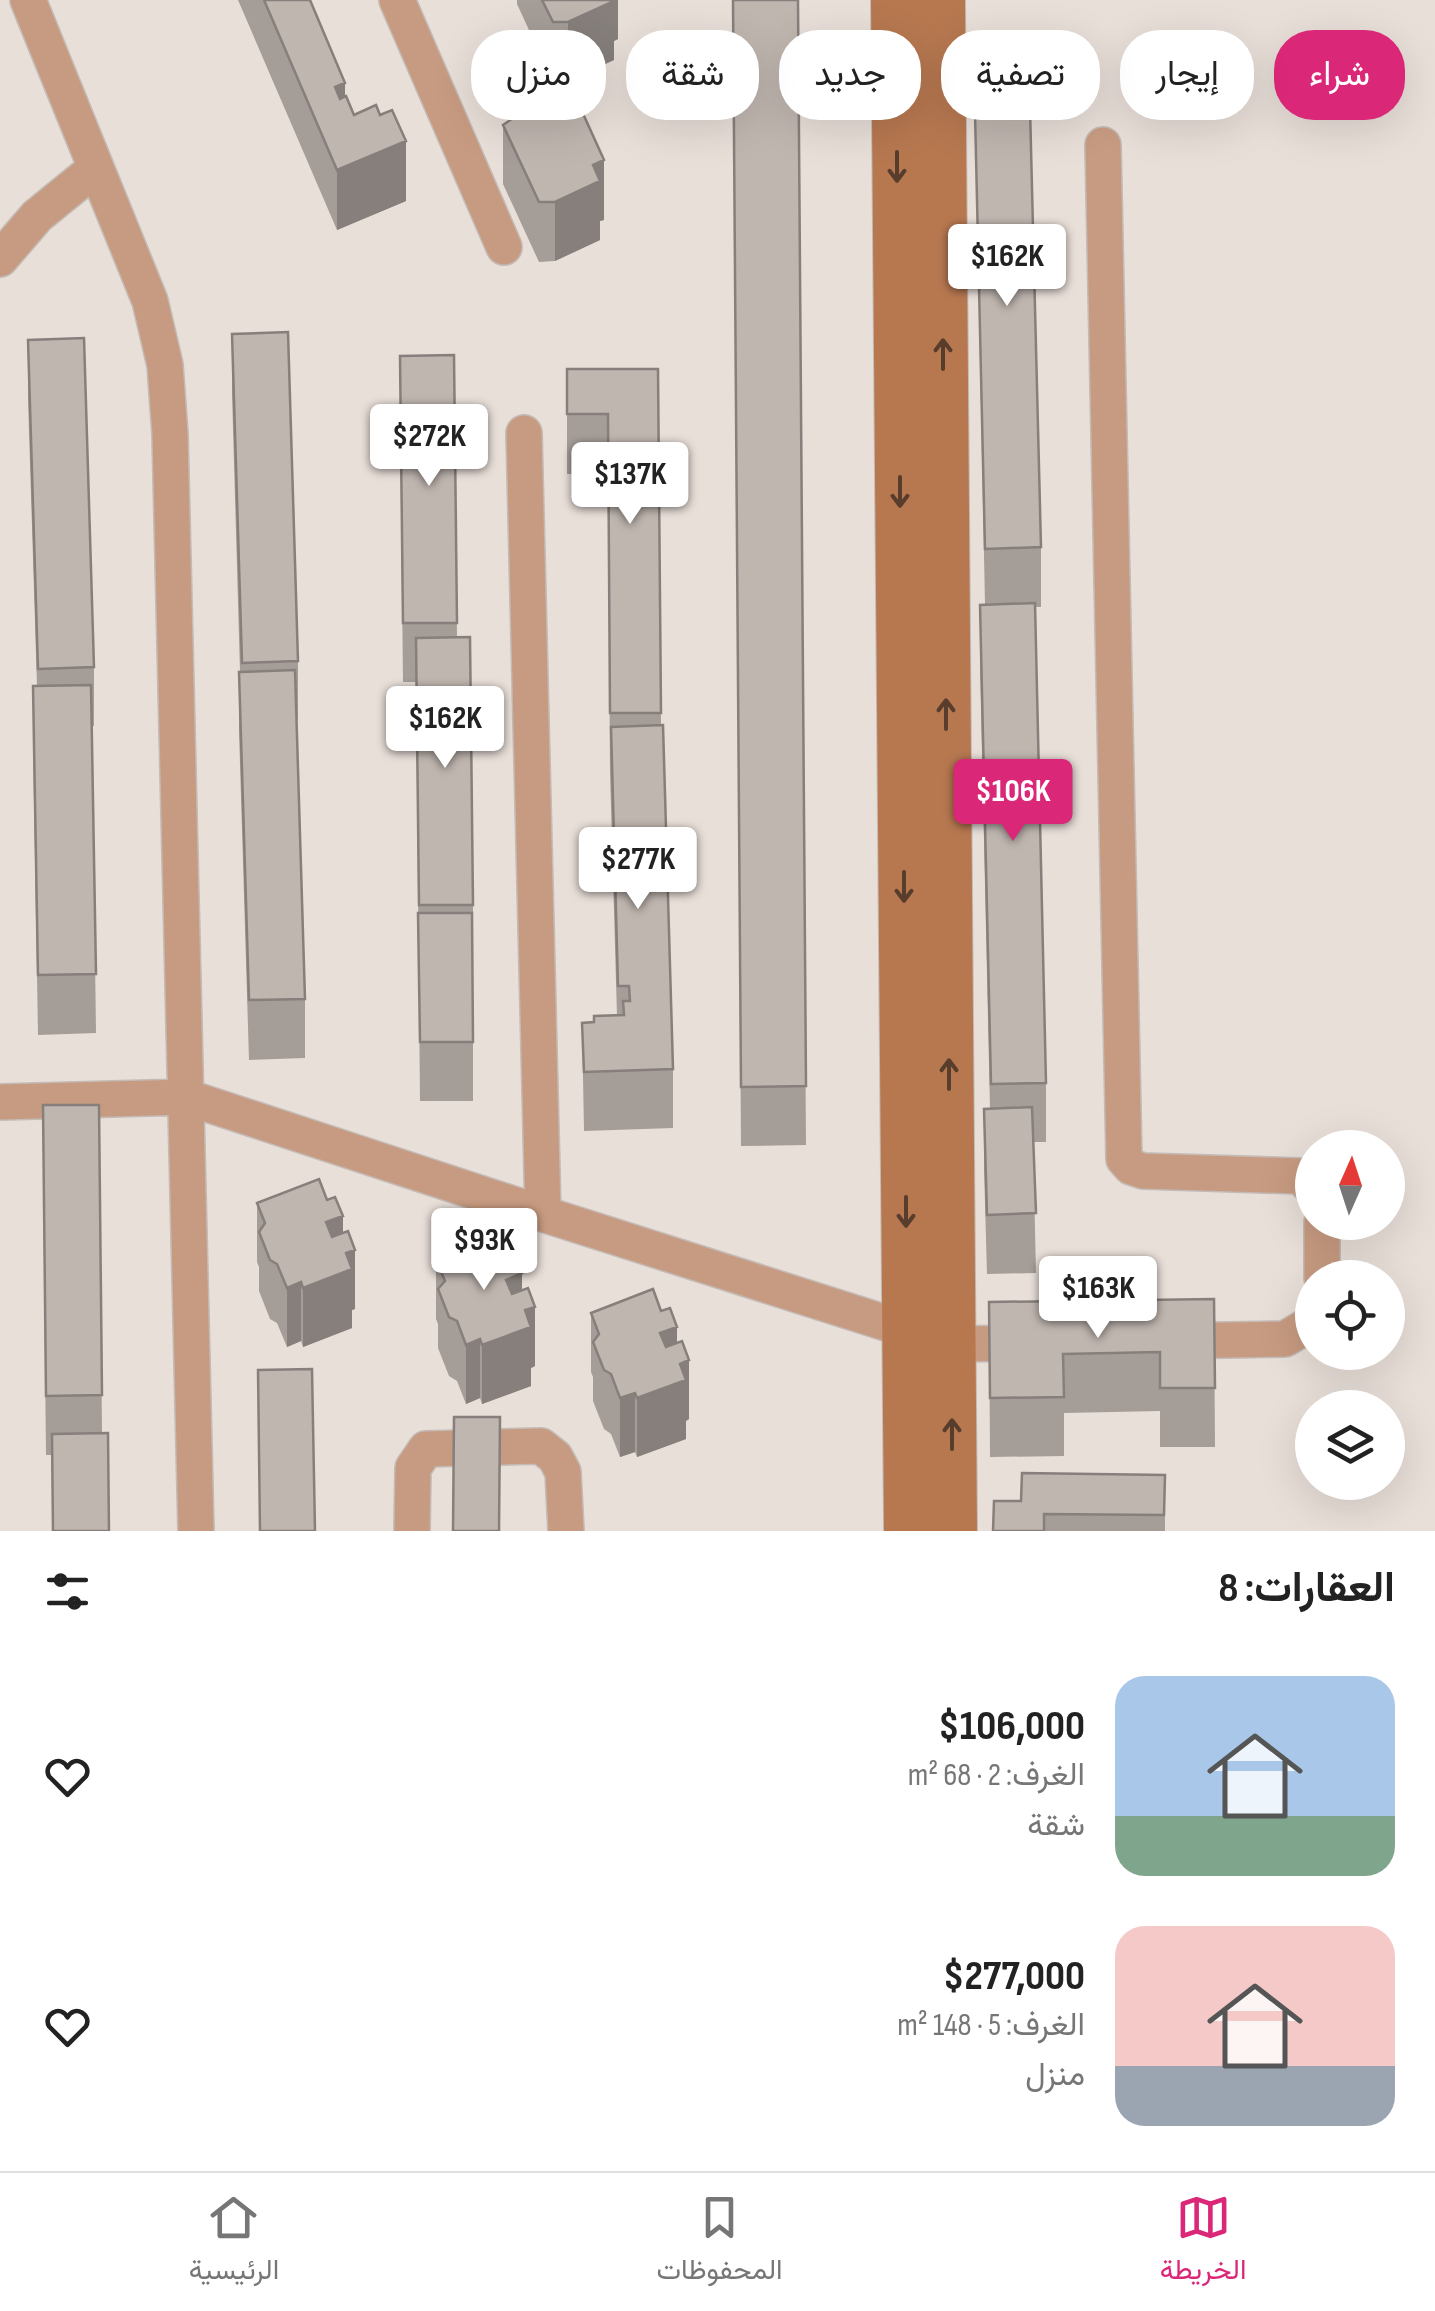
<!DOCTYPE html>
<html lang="ar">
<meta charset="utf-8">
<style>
:root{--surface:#fff;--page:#f6f6f6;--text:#222;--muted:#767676;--line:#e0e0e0;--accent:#db2777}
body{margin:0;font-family:"Sofia Sans Condensed",Vazirmatn,sans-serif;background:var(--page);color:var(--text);direction:rtl;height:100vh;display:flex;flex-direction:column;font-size:38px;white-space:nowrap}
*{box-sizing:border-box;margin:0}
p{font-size:32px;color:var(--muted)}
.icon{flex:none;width:55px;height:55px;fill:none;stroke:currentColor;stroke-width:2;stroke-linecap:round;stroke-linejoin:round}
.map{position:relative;height:1531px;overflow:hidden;direction:ltr}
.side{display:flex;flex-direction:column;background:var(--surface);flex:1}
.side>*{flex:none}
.guide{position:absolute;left:30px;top:30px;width:1375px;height:90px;direction:rtl;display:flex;gap:20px}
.needle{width:65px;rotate:3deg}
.tools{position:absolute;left:1295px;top:1130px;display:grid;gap:20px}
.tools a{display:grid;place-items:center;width:110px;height:110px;border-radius:50%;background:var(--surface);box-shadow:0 10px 40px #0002;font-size:50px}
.price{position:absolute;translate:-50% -85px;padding:0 22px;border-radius:10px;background:#fff;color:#222;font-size:32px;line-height:65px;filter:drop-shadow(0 2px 5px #0008)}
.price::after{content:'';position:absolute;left:50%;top:60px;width:30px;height:22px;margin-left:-15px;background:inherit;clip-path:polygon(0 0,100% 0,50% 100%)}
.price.current{background:var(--accent);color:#fff}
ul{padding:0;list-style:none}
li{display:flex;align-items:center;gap:30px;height:250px;padding:0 40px}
li span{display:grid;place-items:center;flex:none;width:280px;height:200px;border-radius:30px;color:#555}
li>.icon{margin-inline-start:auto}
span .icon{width:120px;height:120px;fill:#fffc;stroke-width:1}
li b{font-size:42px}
h2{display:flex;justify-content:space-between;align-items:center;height:120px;padding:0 40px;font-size:42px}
.tag{padding:0 35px;border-radius:40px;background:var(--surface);box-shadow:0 10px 40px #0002;font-size:35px;line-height:90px}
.tag.current{background:var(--accent);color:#fff}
.tab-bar{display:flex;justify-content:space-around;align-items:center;height:140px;border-top:2px solid var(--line);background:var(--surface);font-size:28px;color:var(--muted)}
.tab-bar a{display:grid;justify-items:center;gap:5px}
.tab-bar .current{color:var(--accent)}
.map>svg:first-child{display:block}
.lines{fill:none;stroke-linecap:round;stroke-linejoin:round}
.minor-casing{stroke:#c4bbb6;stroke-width:38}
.secondary-casing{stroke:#c4bbb6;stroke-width:52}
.minor{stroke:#c79b81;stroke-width:35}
.secondary{stroke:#b77850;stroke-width:50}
.wall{fill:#a59d97}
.shaded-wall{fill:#867f7b}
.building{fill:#c0b6b0;stroke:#867f7b;stroke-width:2.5}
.oneway{stroke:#583d2c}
</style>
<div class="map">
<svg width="1435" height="1531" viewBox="0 0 1435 1531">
<rect width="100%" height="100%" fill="#e9dfd9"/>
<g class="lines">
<defs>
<path id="minor" d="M 28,0 L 150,301 L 165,365 L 170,434 L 196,1531
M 397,0 L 504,247
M 1103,145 L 1124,1159 L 1131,1167 L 1143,1171 L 1299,1176 L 1312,1187
M 0,259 L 37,216 L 96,168
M 524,433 L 543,1214
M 0,1102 L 186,1097 L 543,1214 L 952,1344 L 1036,1343
M 1322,1222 L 1322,1278
M 1168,1341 L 1285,1339 L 1312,1323
M 412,1531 L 413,1468 L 426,1449 L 541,1446 L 555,1457 L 563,1472 L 566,1531"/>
<path id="secondary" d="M 896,0 L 909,1531
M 940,0 L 952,1531"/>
</defs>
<!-- minor casing -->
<use href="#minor" class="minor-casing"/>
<!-- secondary casing -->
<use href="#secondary" class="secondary-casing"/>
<!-- minor -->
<use href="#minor" class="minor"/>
<!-- secondary -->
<use href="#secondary" class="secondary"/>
</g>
<!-- wall -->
<path class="wall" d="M 238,0 L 310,0 L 345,96 L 354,115 L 406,201 L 337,230 Z
M 517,0 L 618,0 L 618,39 L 614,41 L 614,60 L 568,81 L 553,82 L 517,4 Z
M 733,0 L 798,0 L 806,1145 L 741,1146 Z
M 974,69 L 1041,547 L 1041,607 L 1035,607 L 1046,1083 L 1046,1142 L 1033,1142 L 1036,1273 L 987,1274 L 984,1168 L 984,1109 L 990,1108 L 980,664 L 980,605 L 985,604 Z
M 503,125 L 604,220 L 600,221 L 600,240 L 555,261 L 539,262 L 503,184 Z
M 232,334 L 298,661 L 298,720 L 296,720 L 305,999 L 305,1058 L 249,1060 L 239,731 L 239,672 L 240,672 L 232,393 Z
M 28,340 L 94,667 L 94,726 L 92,726 L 96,1033 L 38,1035 L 33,745 L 33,686 L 37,686 L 28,399 Z
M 454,355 L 457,637 L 473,905 L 473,1101 L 420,1101 L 416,682 L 403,682 L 400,415 Z
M 567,369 L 658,369 L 661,725 L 673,1069 L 673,1128 L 584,1131 L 582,1023 L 594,1022 L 617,1016 L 610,772 L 608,474 L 567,474 Z
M 99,1105 L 102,1433 L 52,1455 L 46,1455 L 43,1165 Z
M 327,1200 L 343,1233 L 355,1309 L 352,1310 L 352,1328 L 303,1347 L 301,1341 L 287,1347 L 277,1323 L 270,1319 L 259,1291 L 259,1267 L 257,1262 L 257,1203 Z
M 436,1260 L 522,1290 L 535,1366 L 531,1368 L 531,1386 L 482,1404 L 480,1398 L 466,1404 L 457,1381 L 449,1376 L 438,1348 L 438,1324 L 436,1319 Z
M 1214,1299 L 1215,1447 L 1160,1447 L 1160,1411 L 1064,1413 L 1064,1456 L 990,1457 L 989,1302 Z
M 661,1311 L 677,1343 L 689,1419 L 686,1421 L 686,1439 L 637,1457 L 635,1452 L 620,1457 L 611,1434 L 604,1429 L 593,1401 L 593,1377 L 591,1372 L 591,1313 Z
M 1165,1475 L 1165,1531 L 993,1531 L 1021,1501 Z"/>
<!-- shaded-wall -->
<path class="shaded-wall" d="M 607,0 L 618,0 L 618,39 L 614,41 L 614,60 L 568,81 L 568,22 Z
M 345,83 L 345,142 L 335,87 Z
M 406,141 L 406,201 L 337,230 L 337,170 Z
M 604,160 L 604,220 L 600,221 L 600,240 L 555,261 L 555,202 L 593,165 Z
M 343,1216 L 343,1273 L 346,1253 L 355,1250 L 355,1309 L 352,1310 L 352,1328 L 303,1347 L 303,1288 L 326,1222 Z
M 522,1273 L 522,1330 L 525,1310 L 535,1307 L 535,1366 L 531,1368 L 531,1386 L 482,1404 L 482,1345 L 506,1280 Z
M 301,1282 L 301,1341 L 287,1347 L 287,1288 Z
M 677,1327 L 677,1383 L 680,1364 L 689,1360 L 689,1419 L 686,1421 L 686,1439 L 637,1457 L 637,1398 L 660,1333 Z
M 480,1339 L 480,1398 L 466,1404 L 466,1345 Z
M 635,1393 L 635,1452 L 620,1457 L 620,1398 Z"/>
<!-- building -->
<path class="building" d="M 264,0 L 310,0 L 345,83 L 335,87 L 340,99 L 346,96 L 354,115 L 376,105 L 380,115 L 392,110 L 406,141 L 337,170 Z
M 542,0 L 614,0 L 614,1 L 568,22 L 553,22 Z
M 733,0 L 798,0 L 806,1086 L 741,1087 Z
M 1029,68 L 1041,547 L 985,549 L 974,69 Z
M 563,90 L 573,111 L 580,107 L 604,160 L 593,165 L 600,181 L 555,202 L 539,202 L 503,125 L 534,104 Z
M 288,332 L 298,661 L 242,663 L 232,334 Z
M 84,338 L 94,667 L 38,669 L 28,340 Z
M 454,355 L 457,623 L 403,623 L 400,356 Z
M 567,369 L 658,369 L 661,713 L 610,713 L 608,414 L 567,414 Z
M 1035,603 L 1046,1083 L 991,1084 L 980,605 Z
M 470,637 L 473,905 L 419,905 L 416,638 Z
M 295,670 L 305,999 L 249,1000 L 239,672 Z
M 91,685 L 96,974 L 38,975 L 33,686 Z
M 663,725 L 673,1069 L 584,1072 L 582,1023 L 594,1022 L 594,1016 L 624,1015 L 623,1001 L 630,1001 L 629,986 L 618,986 L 611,727 Z
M 418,913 L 472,913 L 473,1042 L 420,1042 Z
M 43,1105 L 99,1105 L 102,1395 L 46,1396 Z
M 1032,1107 L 1036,1213 L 987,1215 L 984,1109 Z
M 319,1179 L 327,1200 L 335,1197 L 343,1216 L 326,1222 L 332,1237 L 348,1231 L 355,1250 L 346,1253 L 352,1269 L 303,1288 L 301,1282 L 287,1288 L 277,1264 L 270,1260 L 259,1232 L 265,1223 L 257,1203 Z
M 498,1236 L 507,1258 L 515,1255 L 522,1273 L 506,1280 L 512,1294 L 528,1288 L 535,1307 L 525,1310 L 531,1327 L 482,1345 L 480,1339 L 466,1345 L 457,1321 L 449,1317 L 438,1289 L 445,1281 L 436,1260 Z
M 653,1289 L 661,1311 L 670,1308 L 677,1327 L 660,1333 L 666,1347 L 682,1341 L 689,1360 L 680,1364 L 686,1380 L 637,1398 L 635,1393 L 620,1398 L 611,1374 L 604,1370 L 593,1342 L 599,1334 L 591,1313 Z
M 1214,1299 L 1215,1388 L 1160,1388 L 1160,1352 L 1063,1354 L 1064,1397 L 990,1398 L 989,1302 Z
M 312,1369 L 315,1531 L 260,1531 L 258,1370 Z
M 454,1417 L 500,1417 L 499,1531 L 453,1531 Z
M 108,1433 L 109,1531 L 53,1531 L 52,1434 Z
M 1022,1473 L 1165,1475 L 1164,1515 L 1044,1514 L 1044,1531 L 993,1531 L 994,1501 L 1021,1501 Z"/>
<!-- one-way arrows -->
<defs><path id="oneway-shaft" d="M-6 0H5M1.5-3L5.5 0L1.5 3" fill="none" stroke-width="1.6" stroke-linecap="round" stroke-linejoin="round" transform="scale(2.5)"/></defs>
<g class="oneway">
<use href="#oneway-shaft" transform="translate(897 167) rotate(90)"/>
<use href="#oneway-shaft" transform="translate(943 354) rotate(-90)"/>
<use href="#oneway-shaft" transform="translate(900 492) rotate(90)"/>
<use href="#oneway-shaft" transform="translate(946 714) rotate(-90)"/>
<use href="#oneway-shaft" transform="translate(904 887) rotate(90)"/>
<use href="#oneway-shaft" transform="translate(949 1074) rotate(-90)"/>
<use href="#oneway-shaft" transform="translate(906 1212) rotate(90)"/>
<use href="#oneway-shaft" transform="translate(952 1434) rotate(-90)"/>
</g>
</svg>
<div class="tools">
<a><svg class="needle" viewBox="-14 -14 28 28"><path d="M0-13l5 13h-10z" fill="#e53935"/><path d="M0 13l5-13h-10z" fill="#767676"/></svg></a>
<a><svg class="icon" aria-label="locate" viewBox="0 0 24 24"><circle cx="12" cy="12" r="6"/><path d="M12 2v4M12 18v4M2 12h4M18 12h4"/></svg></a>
<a><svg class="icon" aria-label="layers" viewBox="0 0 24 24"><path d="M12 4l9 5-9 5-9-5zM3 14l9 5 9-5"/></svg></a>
</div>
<b class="price" style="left:1007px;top:309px">$162K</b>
<b class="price" style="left:429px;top:489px">$272K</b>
<b class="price" style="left:630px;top:527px">$137K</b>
<b class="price" style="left:445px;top:771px">$162K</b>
<b class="price current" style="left:1013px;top:844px">$106K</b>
<b class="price" style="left:638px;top:912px">$277K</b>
<b class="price" style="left:484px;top:1293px">$93K</b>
<b class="price" style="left:1098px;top:1341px">$163K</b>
<div class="guide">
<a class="tag current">شراء</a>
<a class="tag">إيجار</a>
<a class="tag">تصفية</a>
<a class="tag">جديد</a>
<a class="tag">شقة</a>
<a class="tag">منزل</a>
</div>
</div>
<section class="side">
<h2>العقارات: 8<svg class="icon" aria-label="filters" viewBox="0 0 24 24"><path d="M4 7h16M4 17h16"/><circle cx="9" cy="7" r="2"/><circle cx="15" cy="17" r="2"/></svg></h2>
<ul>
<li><span style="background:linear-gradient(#a9c7e8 70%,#7fa58c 0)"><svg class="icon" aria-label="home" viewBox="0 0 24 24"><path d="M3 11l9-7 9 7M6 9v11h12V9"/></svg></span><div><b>$106,000</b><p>الغرف: 2 · 68 m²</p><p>شقة</p></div><svg class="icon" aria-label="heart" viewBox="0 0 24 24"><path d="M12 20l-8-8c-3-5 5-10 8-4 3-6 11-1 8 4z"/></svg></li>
<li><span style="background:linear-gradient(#f6c9c9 70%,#9aa5b1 0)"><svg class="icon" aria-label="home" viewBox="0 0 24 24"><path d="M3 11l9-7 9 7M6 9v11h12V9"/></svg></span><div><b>$277,000</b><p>الغرف: 5 · 148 m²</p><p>منزل</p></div><svg class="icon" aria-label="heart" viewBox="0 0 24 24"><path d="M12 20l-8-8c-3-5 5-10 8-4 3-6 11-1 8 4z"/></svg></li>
</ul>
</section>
<nav class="tab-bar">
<a class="current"><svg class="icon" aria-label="map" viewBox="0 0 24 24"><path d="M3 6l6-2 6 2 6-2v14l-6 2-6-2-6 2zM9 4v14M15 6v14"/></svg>الخريطة</a>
<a><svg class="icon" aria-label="saved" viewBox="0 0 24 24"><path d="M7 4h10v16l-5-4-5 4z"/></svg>المحفوظات</a>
<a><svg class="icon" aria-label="home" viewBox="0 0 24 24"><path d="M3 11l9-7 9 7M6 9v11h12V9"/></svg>الرئيسية</a>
</nav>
